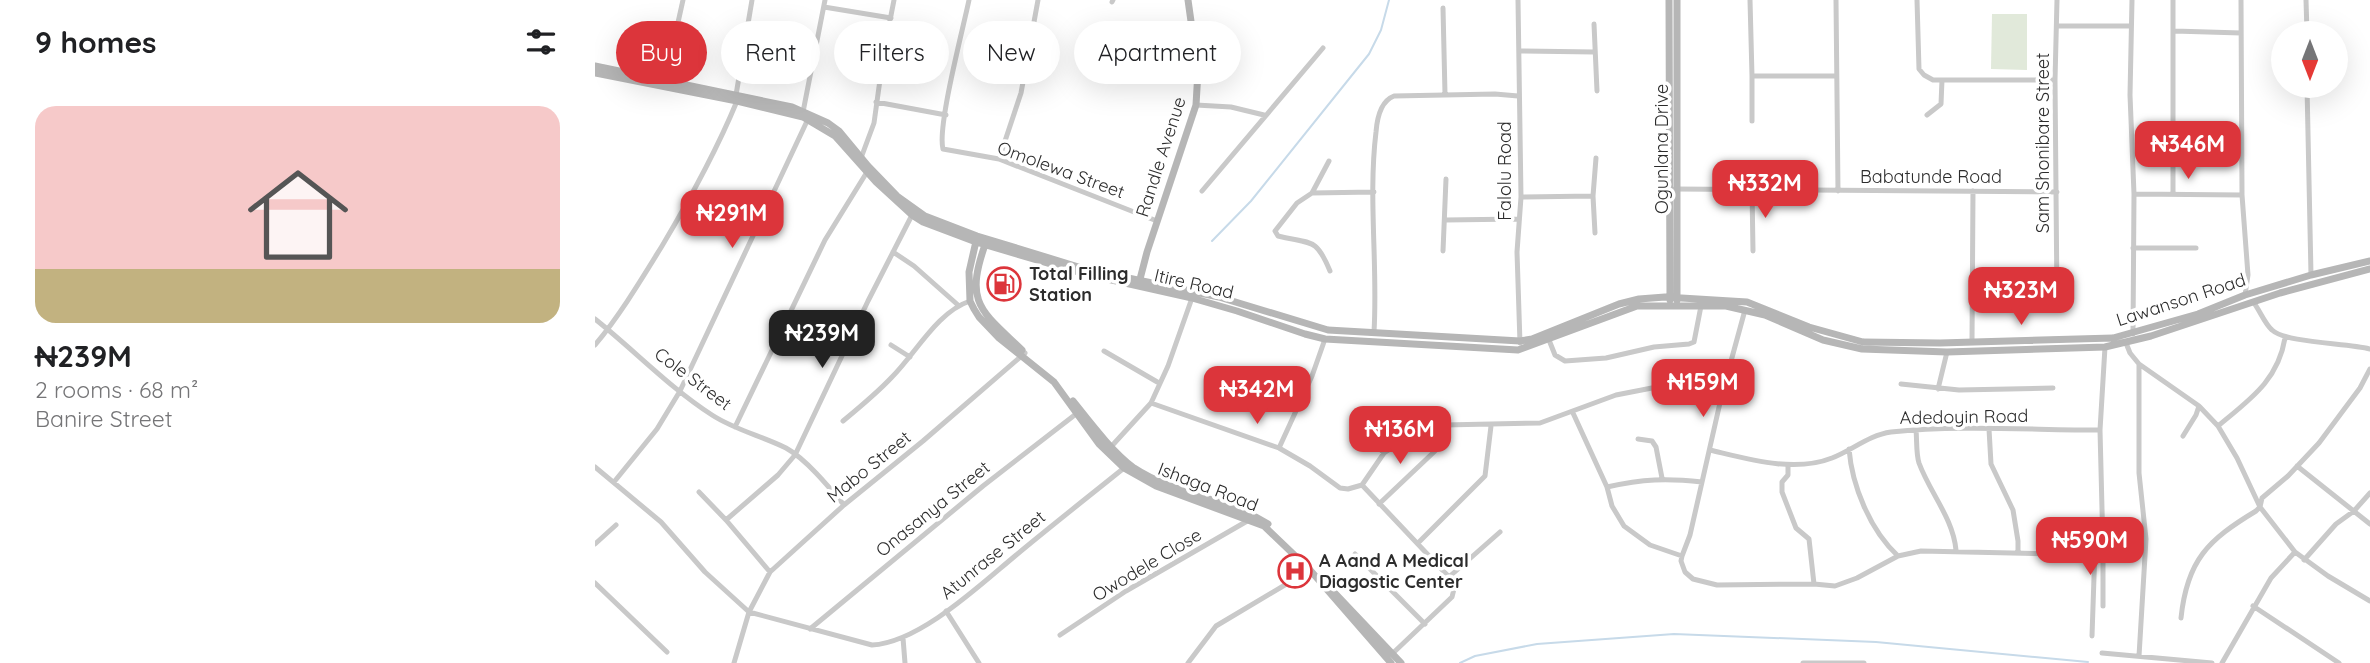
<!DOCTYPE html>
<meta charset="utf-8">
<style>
:root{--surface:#fff;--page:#f6f6f6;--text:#202124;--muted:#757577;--line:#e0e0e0;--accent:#dc353b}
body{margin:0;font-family:Quicksand,sans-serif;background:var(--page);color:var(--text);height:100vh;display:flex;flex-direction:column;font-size:26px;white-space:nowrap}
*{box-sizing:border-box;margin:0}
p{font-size:23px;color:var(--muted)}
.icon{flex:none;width:38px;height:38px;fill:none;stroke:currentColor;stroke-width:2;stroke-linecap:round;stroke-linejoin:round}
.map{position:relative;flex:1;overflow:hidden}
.sheet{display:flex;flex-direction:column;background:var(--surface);width:595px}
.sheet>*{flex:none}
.banner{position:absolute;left:21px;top:21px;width:665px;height:63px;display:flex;gap:14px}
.needle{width:46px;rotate:180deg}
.controls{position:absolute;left:1676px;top:21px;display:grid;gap:14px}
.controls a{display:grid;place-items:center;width:77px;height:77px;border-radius:50%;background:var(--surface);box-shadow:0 7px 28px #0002;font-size:35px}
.price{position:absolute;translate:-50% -60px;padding:0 16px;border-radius:14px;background:var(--accent);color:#fff;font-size:23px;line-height:46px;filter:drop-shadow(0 2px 4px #0008)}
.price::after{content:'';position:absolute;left:50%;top:42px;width:21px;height:16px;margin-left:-10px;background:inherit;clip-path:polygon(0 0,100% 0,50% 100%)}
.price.on{background:#222;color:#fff}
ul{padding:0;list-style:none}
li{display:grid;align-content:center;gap:14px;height:371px;padding:0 35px}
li+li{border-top:2px solid var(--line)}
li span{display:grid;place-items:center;height:217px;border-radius:21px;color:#555}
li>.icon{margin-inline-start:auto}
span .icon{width:126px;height:126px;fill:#fffc;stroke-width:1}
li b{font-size:30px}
h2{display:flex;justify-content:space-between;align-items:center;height:84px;padding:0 35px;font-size:30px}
.chip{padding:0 24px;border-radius:32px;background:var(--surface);box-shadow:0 7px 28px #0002;font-size:24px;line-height:63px}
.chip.on{background:var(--accent);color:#fff}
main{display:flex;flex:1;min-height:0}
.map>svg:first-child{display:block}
.green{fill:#e1e9da}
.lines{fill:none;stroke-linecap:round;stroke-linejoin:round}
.stream{stroke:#c7dae9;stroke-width:2}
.street{stroke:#c9c9c9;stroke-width:5}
.secondary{stroke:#b6b6b6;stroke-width:7}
.labels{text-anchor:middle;stroke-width:7;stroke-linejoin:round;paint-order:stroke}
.street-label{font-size:18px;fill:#2c2c2c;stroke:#fff}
.poi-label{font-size:18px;font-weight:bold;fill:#2c2c2c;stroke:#fff;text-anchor:start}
</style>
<main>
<section class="sheet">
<h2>9 homes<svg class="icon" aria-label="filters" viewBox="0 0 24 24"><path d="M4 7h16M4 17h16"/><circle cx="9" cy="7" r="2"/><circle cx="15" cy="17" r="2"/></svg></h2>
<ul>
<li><span style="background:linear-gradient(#f6c9c9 75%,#c2b280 0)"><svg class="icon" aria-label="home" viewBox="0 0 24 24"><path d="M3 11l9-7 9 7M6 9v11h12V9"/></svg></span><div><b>₦239M</b><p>2 rooms · 68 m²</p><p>Banire Street</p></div></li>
</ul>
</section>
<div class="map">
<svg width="1775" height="663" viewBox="0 0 1775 663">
<rect width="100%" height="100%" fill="#fff"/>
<!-- green -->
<path class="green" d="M 1397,14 L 1432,14 L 1432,70 L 1396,69 Z"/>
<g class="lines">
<!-- stream -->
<path class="stream" d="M 617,241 L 656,201 L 774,54 L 786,30 L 794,0
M 865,663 L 880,656 L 942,644 L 1079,634 L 1281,642 L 1493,662"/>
<!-- street -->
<path class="street" d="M 374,0 C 368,29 342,127 348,149 L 404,159 L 562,221
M 923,0 L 926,197 L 922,252 L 925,343
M 1155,0 L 1157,76
M 1241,0 L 1243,191
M 1322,0 L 1324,69 L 1329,75 L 1338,80 L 1460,80
M 1537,0 L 1535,95 L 1539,194 L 1538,334
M 1646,0 L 1647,195 L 1653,275 L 1650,295
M 1711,0 L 1712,33
M 517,2 L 518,0
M 229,7 L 296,18
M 848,8 L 850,94
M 999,24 L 1002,91
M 1462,26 L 1535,26
M 1579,31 L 1646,33
M 924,51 L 999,52
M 70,81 L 88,0
M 1712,86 L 1716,275
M 141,95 L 157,0
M 281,102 L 351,115
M 601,105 L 636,107 L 669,115
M 208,112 L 230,0
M 1332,115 L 1346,104 L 1347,80
M 1157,121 L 1157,76 L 1241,76
M 266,158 L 279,123 L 289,51 L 299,0
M 404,159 L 426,93 L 443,0
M 1080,189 L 1462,192
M 1157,190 L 1158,251
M 607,191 L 728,48
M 717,193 L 734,161
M 1539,194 L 1647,195
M 1578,194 L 1578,0
M 926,197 L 998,196
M 851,220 L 924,219
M 1000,233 L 998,196 L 1001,158
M 1538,248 L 1601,248
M 848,251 L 851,179
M 298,252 L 319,266 L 363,305
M 735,271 C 721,237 716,244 683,236 L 680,231 L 702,203 L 717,193 L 779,192
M 1462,301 L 1460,80 L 1462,0
M 1659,303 C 1665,311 1670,324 1677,330 C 1691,343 1752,343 1775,349
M 1150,310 L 1127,394 L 1095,535 L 1087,556 L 1086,561 L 1090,572 L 1098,579 L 1122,585 L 1219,584 L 1240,586 L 1262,578 L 1303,556 L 1326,551 L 1456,554 L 1508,548 L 1505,430 L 1510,347
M 0,319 C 39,350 75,388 117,415 C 140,430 167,436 191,448 C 211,459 234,487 249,505
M 779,332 C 783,266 773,198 781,132 C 782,119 786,101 799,96 L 900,94 L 923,96
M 954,340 L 960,355 L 970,361 L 1011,358 L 1059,347 L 1094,344 L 1099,342 L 1106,306
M 1377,342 L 1378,191
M 1531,343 L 1535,353 L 1544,364 L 1604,406 L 1623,426 L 1642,458 L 1665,507 L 1700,552 L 1733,576 L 1775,601
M 0,345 C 25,315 46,280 67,246 C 95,199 121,152 142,101
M 296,345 L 315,357
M 509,351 L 564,383
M 1306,384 L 1364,390 L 1458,388
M 1343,389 L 1352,352
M 556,403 L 684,448 L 715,466 L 745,488 L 753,489 L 767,485 L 854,577 L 859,589 L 857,597 L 797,654
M 978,413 L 1012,487 L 1017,506 L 1029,526 L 1055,545 L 1087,556
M 248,421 C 265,407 282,393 297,377 C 321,353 342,312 375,301
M 1623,426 C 1654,400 1683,381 1690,338
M 140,427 L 230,240 L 272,172
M 1394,429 L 1396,464 L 1418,510 L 1423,541 L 1423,551
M 1321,430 C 1322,440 1321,454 1324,463 C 1335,493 1358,518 1361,550
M 1588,436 L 1601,415 L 1604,406
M 774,438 L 789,453
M 1043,439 L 1057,441 L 1061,447 L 1067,478
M 684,448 L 717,376 L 730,339
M 514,449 L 556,403 L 573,366 L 597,298
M 1254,449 C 1257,486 1275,530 1303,556
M 1115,450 C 1153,459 1199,473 1237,458 C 1256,451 1274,435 1296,432 C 1365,425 1436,430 1505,430
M 1193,465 L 1193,475 L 1187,482 L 1187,492 L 1201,528 L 1214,539 L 1219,584
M 1702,466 L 1775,524
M 0,467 L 66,522 L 110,572 L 154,612 L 277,645 C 324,643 385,585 420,556 C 456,526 493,497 529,468
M 19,482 L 62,429 L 85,391 L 213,119
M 767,485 L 789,453 L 812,438 L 849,425 L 945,423 L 1021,395 L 1062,387 L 1085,387 L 1127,394
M 1012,487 C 1048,479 1071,478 1107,482
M 104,492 L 131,520 L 175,572
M 784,504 L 840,451 L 833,429
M 131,520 L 183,475 L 200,455 L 273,301 L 317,215
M 823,543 L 890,476 L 896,426
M 0,544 L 21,525
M 760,554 L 830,624
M 1709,560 L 1741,524 L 1759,511 L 1775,493
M 854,577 L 905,532
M 0,583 L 72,652
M 1508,606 L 1508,548
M 1658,606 L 1744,663
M 351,611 L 384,663
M 1586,618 C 1592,560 1613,540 1661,511 L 1665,507 L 1667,498 L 1693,476 L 1724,443 L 1765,388 L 1775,369
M 215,629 L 388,486 L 481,414
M 465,635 L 531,591 L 654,520
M 1497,636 L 1500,548
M 308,638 L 310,663
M 1507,653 L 1617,663
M 1544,656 L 1551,539 L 1544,473 L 1544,364
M 139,663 L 154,612 L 175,572 L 249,505 L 328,441 L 430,353
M 593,663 L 621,626 L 715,570
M 1208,663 L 1269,663
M 1627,663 L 1676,578 L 1700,552"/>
<!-- secondary -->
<path class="secondary" d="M 1074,0 L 1075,300
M 0,66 L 197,107 L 233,123 L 244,131 L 273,166 L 302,196 L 330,216 L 382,236 L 490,269 L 624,297 L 733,330 L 925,341 L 937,339 L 1024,304 L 1044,299 L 1070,297 L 1152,302 L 1214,327 L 1268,342 L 1345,343 L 1518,338 L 1603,314 L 1650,295 L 1716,275 L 1775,261
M 0,73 L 142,101 L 208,117 L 240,136 L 281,182 L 317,215 L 328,222 L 381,242 L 490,274 L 597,298 L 642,311 L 710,334 L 730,339 L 923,350 L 1042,306 L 1131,306 L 1170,315 L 1228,340 L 1267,349 L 1352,352 L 1510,347 L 1556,336 L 1685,293 L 1775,269
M 382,237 L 374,272 L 375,301 L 379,309 L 384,317 L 404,338 L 459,382 L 504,444 L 529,468 L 561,486 L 669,526 L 715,570 L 796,663
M 391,242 C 369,303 385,310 427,350
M 544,283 L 552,252 L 601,105 L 603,71 L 593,0
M 1082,300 L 1082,0
M 478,401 C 494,421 518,453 539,468 C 580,495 632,498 673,524
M 732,585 L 806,663"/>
</g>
<!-- icons -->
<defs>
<symbol id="fuel-ring" viewBox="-11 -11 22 22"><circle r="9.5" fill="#fff" stroke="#dc353b" stroke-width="1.5"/><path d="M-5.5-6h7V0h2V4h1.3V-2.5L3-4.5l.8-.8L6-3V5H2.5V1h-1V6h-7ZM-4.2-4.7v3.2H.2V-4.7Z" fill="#dc353b"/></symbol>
<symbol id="hospital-ring" viewBox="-11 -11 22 22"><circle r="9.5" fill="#fff" stroke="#dc353b" stroke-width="1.5"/><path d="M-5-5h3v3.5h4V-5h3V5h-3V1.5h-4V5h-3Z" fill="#dc353b"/></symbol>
</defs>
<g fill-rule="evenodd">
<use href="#fuel-ring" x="390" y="265" width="38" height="38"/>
<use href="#hospital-ring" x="681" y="552" width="38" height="38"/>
</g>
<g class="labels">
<!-- street labels -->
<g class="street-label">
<text transform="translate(1448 143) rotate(-90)" y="6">Sam Shonibare Street</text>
<text transform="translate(1067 149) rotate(-90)" y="6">Ogunlana Drive</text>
<text transform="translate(566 157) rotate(-72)" y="6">Randle Avenue</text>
<text transform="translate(466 170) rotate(20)" y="6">Omolewa Street</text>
<text transform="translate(910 171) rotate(-90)" y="6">Falolu Road</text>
<text x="1336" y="183">Babatunde Road</text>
<text transform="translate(599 284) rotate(13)" y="6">Itire Road</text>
<text transform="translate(1586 300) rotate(-18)" y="6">Lawanson Road</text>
<text transform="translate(98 379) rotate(37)" y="6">Cole Street</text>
<text transform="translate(1369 417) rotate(-1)" y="6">Adedoyin Road</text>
<text transform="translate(274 467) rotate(-39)" y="6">Mabo Street</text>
<text transform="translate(613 487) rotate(21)" y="6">Ishaga Road</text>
<text transform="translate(338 509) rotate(-39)" y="6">Onasanya Street</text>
<text transform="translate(398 555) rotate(-39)" y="6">Atunrase Street</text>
<text transform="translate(552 565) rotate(-31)" y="6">Owodele Close</text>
</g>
<!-- poi labels -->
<g class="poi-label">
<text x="434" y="280">Total Filling<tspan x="434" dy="21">Station</tspan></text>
<text x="724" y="567">A Aand A Medical<tspan x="724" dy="21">Diagostic Center</tspan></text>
</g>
</g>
</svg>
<div class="controls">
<a><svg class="needle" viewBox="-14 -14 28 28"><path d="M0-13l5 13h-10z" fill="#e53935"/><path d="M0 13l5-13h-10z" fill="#757577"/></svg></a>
</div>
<b class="price" style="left:1593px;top:181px">₦346M</b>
<b class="price" style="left:1170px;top:220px">₦332M</b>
<b class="price" style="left:137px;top:250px">₦291M</b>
<b class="price" style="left:1426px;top:327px">₦323M</b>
<b class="price on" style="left:227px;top:370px">₦239M</b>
<b class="price" style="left:1108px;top:419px">₦159M</b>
<b class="price" style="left:662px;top:426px">₦342M</b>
<b class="price" style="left:805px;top:466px">₦136M</b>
<b class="price" style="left:1495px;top:577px">₦590M</b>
<div class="banner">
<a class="chip on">Buy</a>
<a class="chip">Rent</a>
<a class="chip">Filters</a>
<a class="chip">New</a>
<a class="chip">Apartment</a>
</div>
</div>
</main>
